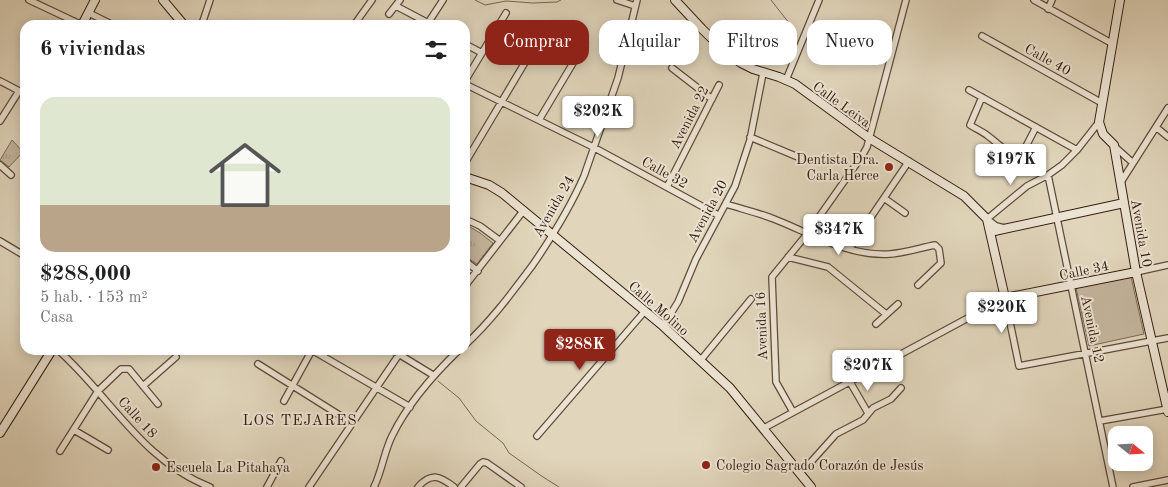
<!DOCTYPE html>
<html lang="es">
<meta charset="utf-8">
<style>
:root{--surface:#fff;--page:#f6f6f6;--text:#202124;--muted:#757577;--line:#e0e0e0;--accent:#8f2418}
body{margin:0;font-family:"Old Standard TT",serif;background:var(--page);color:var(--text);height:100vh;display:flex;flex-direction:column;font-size:19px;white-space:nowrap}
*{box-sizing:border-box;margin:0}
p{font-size:16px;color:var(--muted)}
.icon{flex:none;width:28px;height:28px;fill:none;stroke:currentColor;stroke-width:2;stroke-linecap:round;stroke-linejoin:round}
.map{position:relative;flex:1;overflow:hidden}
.sheet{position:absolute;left:20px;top:20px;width:450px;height:335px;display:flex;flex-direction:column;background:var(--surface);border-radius:15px;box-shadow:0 2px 12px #0003}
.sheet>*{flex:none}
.hud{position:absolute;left:485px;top:20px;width:475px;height:45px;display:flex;gap:10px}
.needle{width:32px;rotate:108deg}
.controls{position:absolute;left:1108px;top:426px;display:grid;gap:10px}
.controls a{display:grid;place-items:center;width:45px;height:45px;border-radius:10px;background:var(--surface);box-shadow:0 2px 12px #0003;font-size:25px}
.price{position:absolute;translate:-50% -42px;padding:0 11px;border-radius:5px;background:#fff;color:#222;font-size:16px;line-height:32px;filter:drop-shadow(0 1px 2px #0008)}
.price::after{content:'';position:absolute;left:50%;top:30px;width:15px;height:11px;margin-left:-8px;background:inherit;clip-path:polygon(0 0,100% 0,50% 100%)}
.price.active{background:var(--accent);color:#fff}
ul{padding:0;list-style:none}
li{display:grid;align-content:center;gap:10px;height:265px;padding:0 20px}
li+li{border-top:1px solid var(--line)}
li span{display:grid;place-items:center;height:155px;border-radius:15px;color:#555}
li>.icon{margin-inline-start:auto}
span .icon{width:90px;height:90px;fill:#fffc;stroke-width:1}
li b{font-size:21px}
h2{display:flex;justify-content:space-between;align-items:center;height:60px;padding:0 20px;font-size:21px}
.chip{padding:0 18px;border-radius:15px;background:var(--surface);box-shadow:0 2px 12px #0003;font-size:18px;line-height:45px}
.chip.active{background:var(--accent);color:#fff}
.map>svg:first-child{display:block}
.grass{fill:url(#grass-tufts);stroke:#7c6956}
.pitch{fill:#c4b69e;stroke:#7c6956}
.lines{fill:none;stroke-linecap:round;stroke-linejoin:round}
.stream{stroke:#786653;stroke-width:1}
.street-casing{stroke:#5f4a3a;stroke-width:8}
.secondary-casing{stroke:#341c0e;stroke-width:10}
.street{stroke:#ece4d3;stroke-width:5.5}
.secondary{stroke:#ece4d3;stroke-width:8}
.poi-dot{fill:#8f2418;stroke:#ece4d3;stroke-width:2}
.labels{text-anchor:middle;stroke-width:4;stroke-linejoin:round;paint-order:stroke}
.street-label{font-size:14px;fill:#341c0e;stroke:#ece4d3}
.poi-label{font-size:14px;fill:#341c0e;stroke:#ece4d3;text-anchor:start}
.neighbourhood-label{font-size:15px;letter-spacing:1px;fill:#341c0e;stroke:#ece4d3}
</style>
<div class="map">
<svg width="1168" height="487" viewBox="0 0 1168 487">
<defs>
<pattern id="grass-tufts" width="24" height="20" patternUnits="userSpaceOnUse" patternTransform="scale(1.25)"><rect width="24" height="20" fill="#c4b69e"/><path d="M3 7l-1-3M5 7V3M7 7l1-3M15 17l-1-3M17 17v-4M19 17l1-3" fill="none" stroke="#a99c87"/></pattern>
</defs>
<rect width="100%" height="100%" fill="#e1d6bc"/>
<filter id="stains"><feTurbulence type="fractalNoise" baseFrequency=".004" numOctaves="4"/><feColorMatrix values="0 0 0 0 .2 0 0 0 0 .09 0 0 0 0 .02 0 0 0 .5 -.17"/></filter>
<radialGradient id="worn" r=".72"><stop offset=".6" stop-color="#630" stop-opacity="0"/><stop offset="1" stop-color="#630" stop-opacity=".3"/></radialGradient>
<!-- grass -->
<path class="grass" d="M 12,140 L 23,152 L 9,167 L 0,160 Z
M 465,224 L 480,233 L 493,243 L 477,264 L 465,256 Z"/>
<!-- pitch -->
<path class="pitch" d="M 1131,277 L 1144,334 L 1089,346 L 1076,288 Z"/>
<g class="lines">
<!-- stream -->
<path class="stream" d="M 475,0 L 485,5 L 506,1 L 533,3 L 557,2 L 561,0
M 771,0 L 793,28
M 385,350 L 392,354
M 400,359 L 426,374
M 438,381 L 459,398 L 476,421 L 503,443 L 509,453 L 543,477 L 559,487"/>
<defs>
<path id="street" d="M 29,0 L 82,25
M 617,0 L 635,6
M 1034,0 L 1113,44
M 396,6 L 432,25
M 1048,9 L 1052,0
M 89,13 L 113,25
M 389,14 L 400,0
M 428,23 L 443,0
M 200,25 L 203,21 L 210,0
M 354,25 L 372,0
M 982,36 L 1102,103
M 465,44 L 482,53
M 672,68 L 712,99
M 786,80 L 819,0
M 0,81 L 25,94
M 465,81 L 506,13
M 465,84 L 593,147 L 718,215
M 969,90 L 1077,150
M 982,97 L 970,125 C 976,129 982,131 988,136 C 998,143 1005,153 1019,154 L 1023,152 L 1036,127
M 539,120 L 585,43
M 0,121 L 19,91
M 1156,127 L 1168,137
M 750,137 L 805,160
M 1114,146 L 1133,163
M 465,163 L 533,49
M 0,165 L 11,175
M 1048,175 L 1113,487
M 1121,182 L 1168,108
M 667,187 L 719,85
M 884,198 L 905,213
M 726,204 C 742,209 759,213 774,219 C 810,233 849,257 890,254 C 905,253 920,248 935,245 L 939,249 L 941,263 L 918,285
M 465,219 L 480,226 L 499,240
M 1005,228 L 996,226 L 987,219 L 1027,186 L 1048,175 L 1062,165 L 1077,150 L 1099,122
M 0,241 L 25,256
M 850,248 L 909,161
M 788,257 L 828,267 L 886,314
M 465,261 L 478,271
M 1136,272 L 1168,265
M 465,286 L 524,210
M 876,324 L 898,304
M 663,326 L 678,302 L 696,259 L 735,186 L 750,140 L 763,73
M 465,345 C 491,321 511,294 532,266 C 552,237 570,208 584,176 L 618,78 L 637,0
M 58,350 C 110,396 142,461 210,487
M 312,350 L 410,407
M 392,350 L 433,375
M 700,361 L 751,299
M 258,364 L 352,423
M 850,382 L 868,413
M 143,386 L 176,357
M 284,401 L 312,350
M 793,412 L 776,382 L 772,277 L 807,234 L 862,156 L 867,147 L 906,0
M 1100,421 L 1168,409
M 764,428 L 1005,298 L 1019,366 L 1168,338
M 74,430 L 108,450
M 537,436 L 645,311
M 60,451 L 98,391 L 121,369 L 129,369 L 158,404
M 799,471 L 810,463 L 836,434 L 863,420 L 873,408 L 891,399 L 901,388
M 267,487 L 281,461
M 309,487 L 402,350
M 374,487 C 382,471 384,452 392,436 C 408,403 433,375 459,350
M 418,487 C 431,472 440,476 454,487
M 461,487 L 480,464 L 483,462 L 487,463 L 521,487
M 1133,487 L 1168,480"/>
<path id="secondary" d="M 163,0 L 184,25
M 675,0 L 702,29 L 728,54 L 741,63 L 753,69 L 779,77 L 795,84 L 869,138 L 964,196 L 987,219 L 1005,298 L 1136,272
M 1120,0 L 1099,122 L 1103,134 L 1114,145 L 1136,272 L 1168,412
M 82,25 L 95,0
M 465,177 L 489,185 L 502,193 L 663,326 L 730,388 L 811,487
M 990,232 L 1124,203
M 0,433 L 52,350"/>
</defs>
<!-- street casing -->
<use href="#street" class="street-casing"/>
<!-- secondary casing -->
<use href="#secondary" class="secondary-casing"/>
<!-- street -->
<use href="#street" class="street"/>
<!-- secondary -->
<use href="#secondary" class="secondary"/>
</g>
<!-- markers -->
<g class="poi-dot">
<circle cx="889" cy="167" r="5"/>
<circle cx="706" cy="465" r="5"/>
<circle cx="156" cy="467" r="5"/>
</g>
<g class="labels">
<!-- street labels -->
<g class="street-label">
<text transform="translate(1048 59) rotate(29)" y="5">Calle 40</text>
<text transform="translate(842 104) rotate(36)" y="5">Calle Leiva</text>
<text transform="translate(689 117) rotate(-63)" y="5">Avenida 22</text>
<text transform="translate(665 172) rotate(29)" y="5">Calle 32</text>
<text transform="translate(553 206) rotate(-60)" y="5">Avenida 24</text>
<text transform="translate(707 211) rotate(-62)" y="5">Avenida 20</text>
<text transform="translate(1142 233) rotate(80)" y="5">Avenida 10</text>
<text transform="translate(1084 270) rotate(-12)" y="5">Calle 34</text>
<text transform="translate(659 308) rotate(41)" y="5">Calle Molino</text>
<text transform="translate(761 326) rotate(-92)" y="5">Avenida 16</text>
<text transform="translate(1093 329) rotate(78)" y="5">Avenida 12</text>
<text transform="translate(138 417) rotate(47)" y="5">Calle 18</text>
</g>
<!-- poi labels -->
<g class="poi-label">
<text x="879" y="164" text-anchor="end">Dentista Dra.<tspan x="879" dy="16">Carla Herce</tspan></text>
<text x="716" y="470">Colegio Sagrado Corazón de Jesús</text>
<text x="166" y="472">Escuela La Pitahaya</text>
</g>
<!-- neighbourhood labels -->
<g class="neighbourhood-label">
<text x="300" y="425">LOS TEJARES</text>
</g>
</g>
<rect width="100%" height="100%" filter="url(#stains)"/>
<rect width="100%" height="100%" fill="url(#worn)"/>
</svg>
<div class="controls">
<a><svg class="needle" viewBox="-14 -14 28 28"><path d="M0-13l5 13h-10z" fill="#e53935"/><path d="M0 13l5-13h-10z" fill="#757577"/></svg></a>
</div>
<b class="price" style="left:598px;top:138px">$202K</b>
<b class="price" style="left:1011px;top:186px">$197K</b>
<b class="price" style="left:839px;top:256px">$347K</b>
<b class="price" style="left:1002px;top:334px">$220K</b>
<b class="price active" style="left:580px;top:371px">$288K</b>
<b class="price" style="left:868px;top:392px">$207K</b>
<div class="hud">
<a class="chip active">Comprar</a>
<a class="chip">Alquilar</a>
<a class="chip">Filtros</a>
<a class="chip">Nuevo</a>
</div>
<section class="sheet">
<h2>6 viviendas<svg class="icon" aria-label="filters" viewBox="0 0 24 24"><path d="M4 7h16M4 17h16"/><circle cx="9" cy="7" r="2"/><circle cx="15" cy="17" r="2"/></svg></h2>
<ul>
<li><span style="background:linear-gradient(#dfe7d0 70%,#b9a48a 0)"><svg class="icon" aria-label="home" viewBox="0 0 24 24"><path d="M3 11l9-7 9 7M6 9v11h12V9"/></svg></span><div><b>$288,000</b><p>5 hab. · 153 m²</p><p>Casa</p></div></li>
</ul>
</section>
</div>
